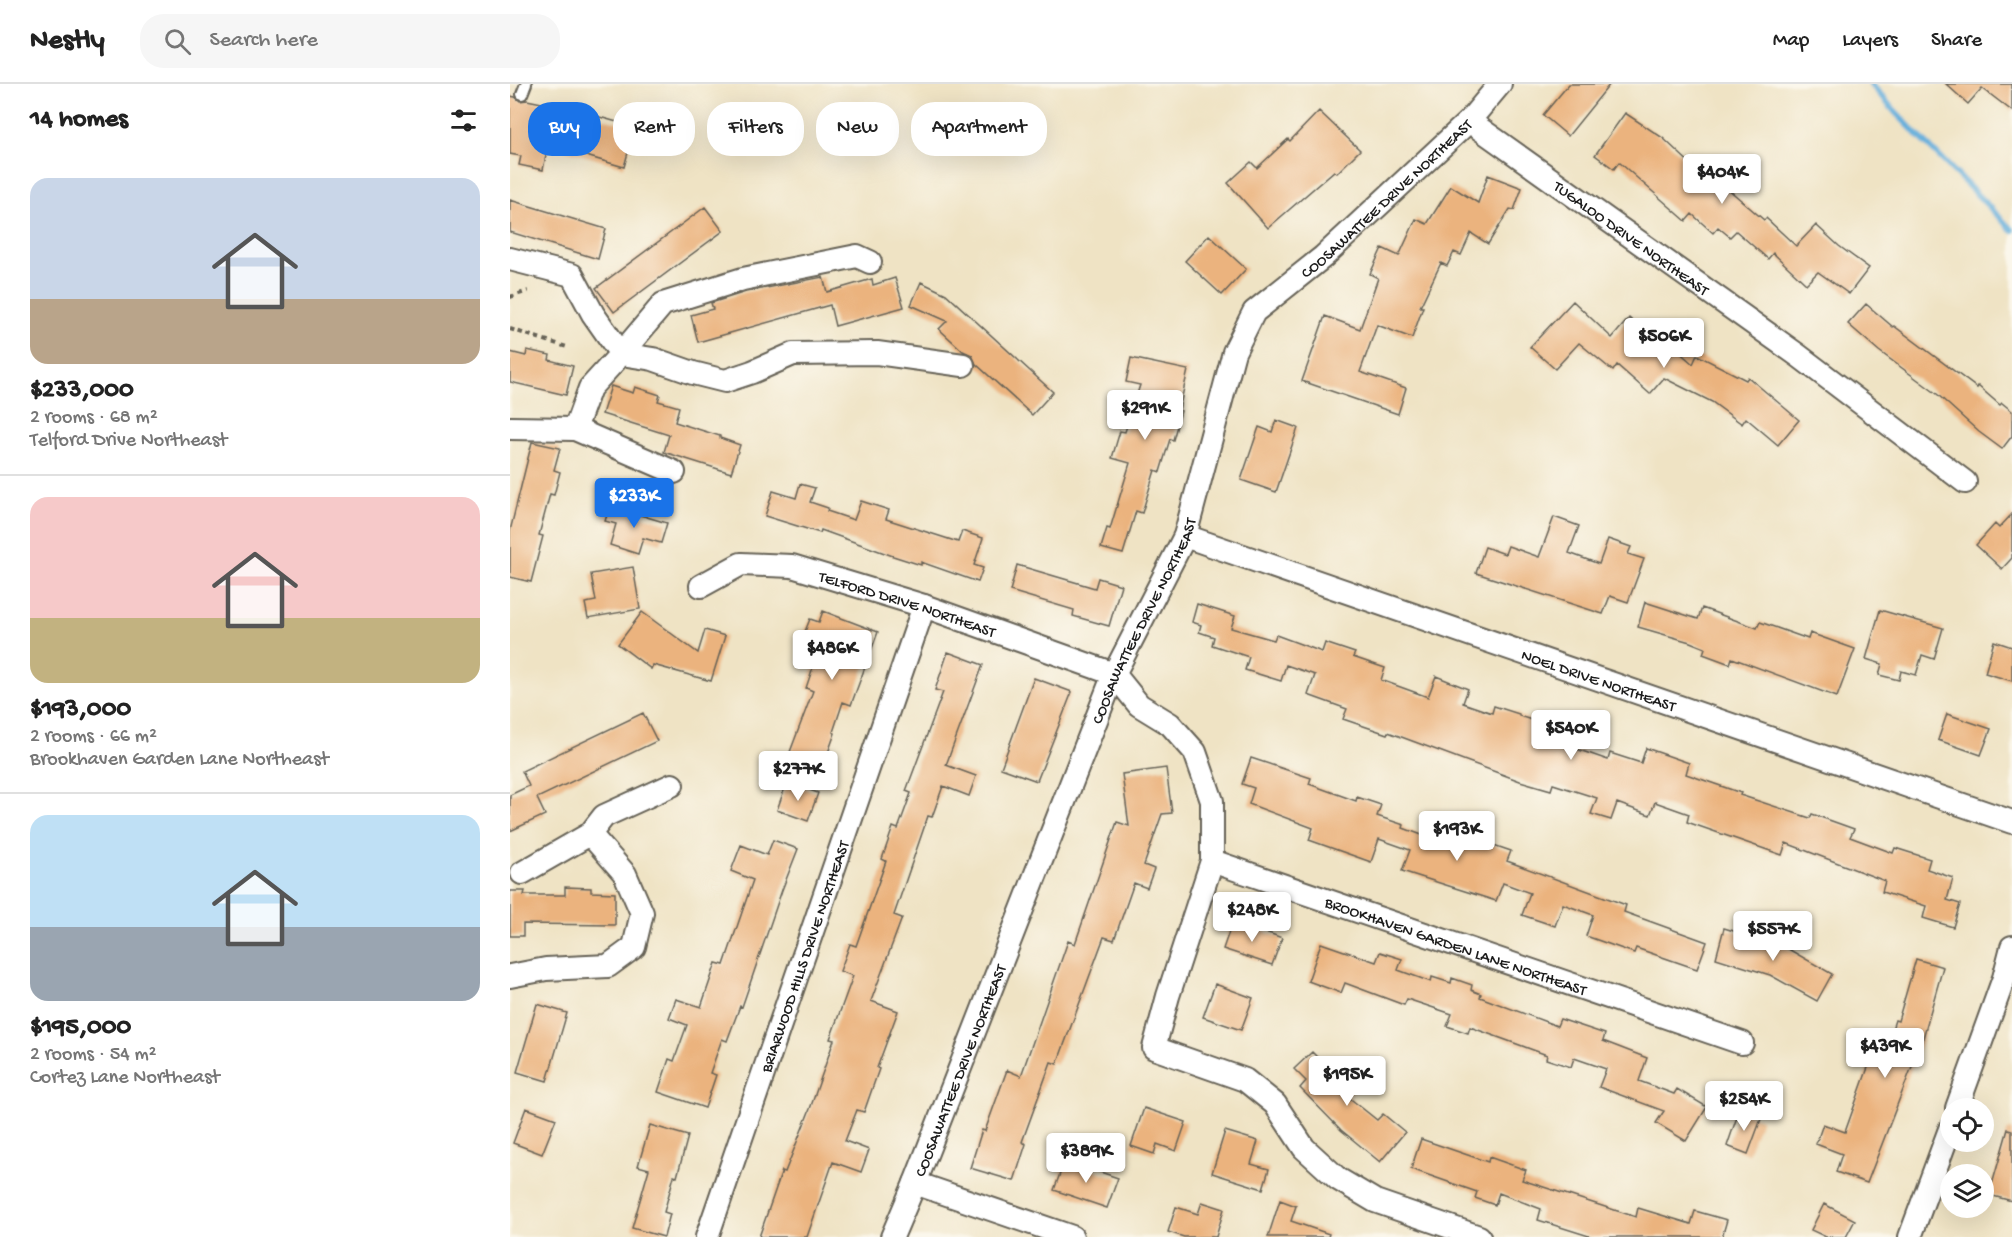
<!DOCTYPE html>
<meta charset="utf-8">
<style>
:root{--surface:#fff;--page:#f6f6f6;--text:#222;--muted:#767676;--line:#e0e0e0;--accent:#1a73e8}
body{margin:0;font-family:"Gochi Hand",sans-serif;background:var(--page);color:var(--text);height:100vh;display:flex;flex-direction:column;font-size:22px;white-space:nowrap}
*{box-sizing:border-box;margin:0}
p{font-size:20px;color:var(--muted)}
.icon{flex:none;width:33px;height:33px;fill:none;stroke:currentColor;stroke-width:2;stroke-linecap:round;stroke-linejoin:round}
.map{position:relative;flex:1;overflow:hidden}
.sheet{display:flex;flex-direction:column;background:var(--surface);width:510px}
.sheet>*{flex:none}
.banner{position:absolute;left:18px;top:18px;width:570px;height:54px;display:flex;gap:12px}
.tools{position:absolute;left:1430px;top:1014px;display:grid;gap:12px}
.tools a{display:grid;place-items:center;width:54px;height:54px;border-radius:50%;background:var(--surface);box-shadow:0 6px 24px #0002;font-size:30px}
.price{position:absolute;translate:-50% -51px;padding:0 14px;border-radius:6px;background:#fff;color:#222;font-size:20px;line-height:39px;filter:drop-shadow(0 2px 3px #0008)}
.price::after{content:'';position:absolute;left:50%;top:36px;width:18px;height:14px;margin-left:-9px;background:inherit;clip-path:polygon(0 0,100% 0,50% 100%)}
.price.active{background:var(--accent);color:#fff}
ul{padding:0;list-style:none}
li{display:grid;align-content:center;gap:12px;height:318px;padding:0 30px}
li+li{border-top:2px solid var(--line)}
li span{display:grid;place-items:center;height:186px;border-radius:18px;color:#555}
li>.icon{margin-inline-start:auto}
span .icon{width:108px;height:108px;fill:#fffc;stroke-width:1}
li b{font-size:26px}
h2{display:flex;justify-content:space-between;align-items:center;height:72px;padding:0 30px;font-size:26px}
.chip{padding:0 21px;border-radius:24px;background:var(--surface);box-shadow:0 6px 24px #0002;font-size:21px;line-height:54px}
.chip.active{background:var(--accent);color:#fff}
header{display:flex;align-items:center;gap:36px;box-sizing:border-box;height:84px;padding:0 30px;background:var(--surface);border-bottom:2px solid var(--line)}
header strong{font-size:28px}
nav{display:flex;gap:33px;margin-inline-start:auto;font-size:21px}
.search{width:420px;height:54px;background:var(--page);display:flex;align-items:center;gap:15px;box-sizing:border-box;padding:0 21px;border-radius:24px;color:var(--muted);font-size:22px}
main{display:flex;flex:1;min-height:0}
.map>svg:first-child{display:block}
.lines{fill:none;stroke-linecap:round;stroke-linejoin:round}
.stream{stroke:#63aedb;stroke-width:6}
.building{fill:#ebb37e}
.service-casing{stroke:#666257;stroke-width:14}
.minor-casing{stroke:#666257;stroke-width:26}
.path{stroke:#666257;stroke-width:4;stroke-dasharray:4.5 4.5;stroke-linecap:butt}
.service{stroke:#fff;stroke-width:10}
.minor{stroke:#fff;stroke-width:22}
.labels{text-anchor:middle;stroke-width:4.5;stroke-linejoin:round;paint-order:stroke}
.street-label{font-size:16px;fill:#1c1c1c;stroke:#fbf7ec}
</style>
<header>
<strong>Nestly</strong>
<div class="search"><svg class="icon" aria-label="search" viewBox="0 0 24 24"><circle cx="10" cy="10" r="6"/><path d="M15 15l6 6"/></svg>Search here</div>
<nav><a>Map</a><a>Layers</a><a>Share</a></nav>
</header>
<main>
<section class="sheet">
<h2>14 homes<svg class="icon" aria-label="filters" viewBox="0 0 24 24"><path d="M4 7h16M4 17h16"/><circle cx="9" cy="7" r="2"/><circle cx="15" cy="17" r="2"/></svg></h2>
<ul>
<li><span style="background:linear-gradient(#c9d6e8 65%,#b9a48a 0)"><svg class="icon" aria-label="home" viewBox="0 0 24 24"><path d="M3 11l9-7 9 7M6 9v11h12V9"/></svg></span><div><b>$233,000</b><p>2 rooms · 68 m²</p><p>Telford Drive Northeast</p></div></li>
<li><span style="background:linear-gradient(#f6c9c9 65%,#c2b280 0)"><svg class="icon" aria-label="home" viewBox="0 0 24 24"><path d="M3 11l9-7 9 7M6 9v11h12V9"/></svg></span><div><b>$193,000</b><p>2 rooms · 66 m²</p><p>Brookhaven Garden Lane Northeast</p></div></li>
<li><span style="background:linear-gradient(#bfe0f5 60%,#9aa5b1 0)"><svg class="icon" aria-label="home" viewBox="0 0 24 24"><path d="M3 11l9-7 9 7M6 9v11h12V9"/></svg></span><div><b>$195,000</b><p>2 rooms · 54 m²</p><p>Cortez Lane Northeast</p></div></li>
</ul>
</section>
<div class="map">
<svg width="1502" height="1153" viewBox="0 0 1502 1153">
<rect width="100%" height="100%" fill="#fbf7ec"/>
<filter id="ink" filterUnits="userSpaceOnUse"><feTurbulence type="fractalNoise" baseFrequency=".0167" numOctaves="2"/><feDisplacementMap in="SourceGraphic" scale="12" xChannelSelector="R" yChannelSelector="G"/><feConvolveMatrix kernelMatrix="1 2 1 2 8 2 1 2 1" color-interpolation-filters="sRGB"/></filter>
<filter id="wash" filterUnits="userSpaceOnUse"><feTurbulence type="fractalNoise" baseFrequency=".008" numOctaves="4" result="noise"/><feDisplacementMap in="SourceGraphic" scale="24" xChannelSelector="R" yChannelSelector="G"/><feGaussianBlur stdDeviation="1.35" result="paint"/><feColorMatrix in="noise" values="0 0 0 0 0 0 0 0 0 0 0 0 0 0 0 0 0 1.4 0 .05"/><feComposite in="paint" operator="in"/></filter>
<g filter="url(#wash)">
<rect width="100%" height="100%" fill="#efe3c4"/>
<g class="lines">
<!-- stream -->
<path class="stream" d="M 1361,0 L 1387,30 L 1502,146"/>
</g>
<g id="blocks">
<!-- building -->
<path class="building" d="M 1059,0 L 1100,0 L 1058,52 L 1033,31 Z
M 1436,0 L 1502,0 L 1502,27 L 1472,4 L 1458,20 Z
M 0,12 L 5,13 L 10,17 L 17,16 L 61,25 L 125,43 L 114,83 L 38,61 L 33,86 L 9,81 L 11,72 L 0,70 Z
M 809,27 L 850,66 L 827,89 L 824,87 L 758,144 L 718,99 L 741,78 L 747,84 L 778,55 L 780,57 Z
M 1115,29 L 1153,54 L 1184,83 L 1189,78 L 1211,97 L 1210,98 L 1254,136 L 1256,134 L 1286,162 L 1306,141 L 1329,162 L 1359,184 L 1339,210 L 1308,188 L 1296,200 L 1263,169 L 1258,175 L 1226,147 L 1220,153 L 1208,143 L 1203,149 L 1182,130 L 1176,137 L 1109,78 L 1104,85 L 1085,71 Z
M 978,91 L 1012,104 L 1004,126 L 1000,125 L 978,160 L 961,149 L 951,171 L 944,168 L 937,182 L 931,179 L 910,223 L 913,223 L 902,254 L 867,241 L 850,288 L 896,304 L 888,330 L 792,297 L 815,232 L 850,245 L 868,194 L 860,190 L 872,164 L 889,172 L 906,135 L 917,140 L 941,102 L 968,119 Z
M 0,116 L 96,145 L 88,175 L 0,148 Z
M 195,123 L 213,147 L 104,228 L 86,204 Z
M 699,151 L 736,185 L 712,211 L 675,177 Z
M 313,193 L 317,208 L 362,195 L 363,201 L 385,194 L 394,223 L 325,242 L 320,221 L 188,258 L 181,231 L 203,225 L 201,219 L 236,208 Z
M 411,198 L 436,210 L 543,308 L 522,331 L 466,280 L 462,271 L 453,267 L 429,245 L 437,237 L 401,221 Z
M 1063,217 L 1102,254 L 1119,234 L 1144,256 L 1149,250 L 1183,280 L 1187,271 L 1236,296 L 1238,293 L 1289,336 L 1268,361 L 1236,334 L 1232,340 L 1202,318 L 1154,294 L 1140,310 L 1107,281 L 1103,287 L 1069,259 L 1045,285 L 1020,263 Z
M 1356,220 L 1383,243 L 1384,242 L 1467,304 L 1468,302 L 1490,321 L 1492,319 L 1502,327 L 1502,352 L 1492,365 L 1469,348 L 1427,310 L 1369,267 L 1338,240 Z
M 17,266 L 40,271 L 39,276 L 63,282 L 56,311 L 0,298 L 0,268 L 16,272 Z
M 621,274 L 678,286 L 669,326 L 671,327 L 663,356 L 660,355 L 650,388 L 645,386 L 632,429 L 626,427 L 613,470 L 591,464 L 597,444 L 600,445 L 620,379 L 602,374 L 610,347 L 615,348 L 630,301 L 616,298 Z
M 101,302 L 123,309 L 125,303 L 150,311 L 148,317 L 169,323 L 165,338 L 210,352 L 210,354 L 230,361 L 221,389 L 154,368 L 159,351 L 92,330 Z
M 766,336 L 788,344 L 766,408 L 731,396 L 749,343 L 762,348 Z
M 22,358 L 50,364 L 44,386 L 50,388 L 44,411 L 40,410 L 29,451 L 33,452 L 21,498 L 0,493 L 0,447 Z
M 290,400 L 305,404 L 300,418 L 318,424 L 317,427 L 344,436 L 351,417 L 379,426 L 376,435 L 448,458 L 452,447 L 473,454 L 464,481 L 473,484 L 468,498 L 411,478 L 411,481 L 383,472 L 311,446 L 310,449 L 255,432 L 263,407 L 286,414 Z
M 100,422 L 157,439 L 151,459 L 133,454 L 128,470 L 100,461 L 106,440 L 95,437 Z
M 1502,430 L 1502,474 L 1492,485 L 1466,461 L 1485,440 L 1489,444 Z
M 1044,433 L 1069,442 L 1059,469 L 1089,480 L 1098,455 L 1121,463 L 1118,470 L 1134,475 L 1118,518 L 1100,512 L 1093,530 L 966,489 L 975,463 L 995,470 L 998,462 L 1029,473 Z
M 507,481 L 585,504 L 588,494 L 611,501 L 599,542 L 563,532 L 564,526 L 500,507 Z
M 123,483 L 130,525 L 78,534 L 75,519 L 86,517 L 81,490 Z
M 1135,518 L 1188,535 L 1192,524 L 1247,544 L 1250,538 L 1298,555 L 1300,549 L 1345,565 L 1327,613 L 1222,574 L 1220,580 L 1193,570 L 1195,564 L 1180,558 L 1128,543 Z
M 687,520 L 725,532 L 721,544 L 764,556 L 766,551 L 812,568 L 815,559 L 845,569 L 843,573 L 875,584 L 871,596 L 918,613 L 926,592 L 958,605 L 953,619 L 982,629 L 984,622 L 1009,630 L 1009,632 L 1059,648 L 1055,661 L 1098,676 L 1100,669 L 1131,679 L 1136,664 L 1179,679 L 1176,690 L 1231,709 L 1230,711 L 1300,734 L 1302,730 L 1344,745 L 1340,753 L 1383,769 L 1385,764 L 1420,775 L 1417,785 L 1443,794 L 1437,816 L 1450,820 L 1443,843 L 1413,834 L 1416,822 L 1372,808 L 1375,797 L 1276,759 L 1272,771 L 1177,738 L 1179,730 L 1145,718 L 1140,731 L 1107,719 L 1101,736 L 1081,730 L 1087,714 L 1043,700 L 1041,706 L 1010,697 L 878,648 L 877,650 L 833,635 L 837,625 L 798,611 L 805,591 L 776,581 L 771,597 L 735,586 L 739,573 L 702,561 L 704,553 L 689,548 L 691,541 L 682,538 Z
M 1370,526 L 1433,544 L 1424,575 L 1412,571 L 1406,591 L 1391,587 L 1389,596 L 1369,591 L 1372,580 L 1356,575 Z
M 313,527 L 368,548 L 341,621 L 333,618 L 323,648 L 325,649 L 314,680 L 280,668 L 303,607 L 296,604 L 312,556 L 294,550 L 300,535 L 309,538 Z
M 132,528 L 188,569 L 195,546 L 215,552 L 201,597 L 143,581 L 141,585 L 108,560 Z
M 1484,557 L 1502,563 L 1502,597 L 1475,589 Z
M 438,568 L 473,581 L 436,681 L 466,692 L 459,712 L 433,702 L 422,733 L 418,732 L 384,831 L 392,834 L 361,917 L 388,927 L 367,984 L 369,985 L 354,1028 L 347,1026 L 335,1057 L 359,1066 L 351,1088 L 323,1078 L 297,1153 L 249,1153 L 272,1087 L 275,1088 L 300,1025 L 324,956 L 320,955 L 343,892 L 330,887 L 340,860 L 346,862 L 376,777 L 372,775 L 383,743 L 388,745 L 401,709 L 396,707 L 433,608 L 425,606 Z
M 524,594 L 562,608 L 527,697 L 491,684 Z
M 133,629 L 147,657 L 27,714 L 35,731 L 0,747 L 0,711 L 19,702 L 12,687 Z
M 1437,630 L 1481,645 L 1471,671 L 1428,656 Z
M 741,674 L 801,694 L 799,700 L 846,717 L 847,713 L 871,721 L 867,732 L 894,741 L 893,744 L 920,754 L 924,744 L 968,759 L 969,756 L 1001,767 L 997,777 L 1116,821 L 1114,828 L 1197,858 L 1187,885 L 1126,864 L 1124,869 L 1076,852 L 1083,831 L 1053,820 L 1045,842 L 1012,831 L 1020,809 L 993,799 L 986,817 L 892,787 L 900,766 L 869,755 L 861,778 L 799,756 L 803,744 L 739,720 L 744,704 L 732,700 Z
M 656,684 L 662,729 L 652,730 L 634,781 L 644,785 L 637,804 L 624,799 L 604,856 L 594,853 L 547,980 L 541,978 L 512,1058 L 516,1060 L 504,1097 L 460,1084 L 472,1046 L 475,1047 L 497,986 L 511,992 L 558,857 L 565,860 L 607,738 L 619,742 L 612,690 Z
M 277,698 L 308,709 L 298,737 L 267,726 Z
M 263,756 L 288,765 L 272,806 L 232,923 L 230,922 L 217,957 L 212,955 L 200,989 L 206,991 L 195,1024 L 148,1008 L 159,975 L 164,977 L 177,941 L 159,934 L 166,915 L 191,923 L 206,879 L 214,881 L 243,796 L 221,787 L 231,761 L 257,771 Z
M 55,803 L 81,804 L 81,808 L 105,809 L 105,841 L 13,840 L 13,852 L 0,852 L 0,807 L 15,807 L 14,811 L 55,811 Z
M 723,836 L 772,854 L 762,881 L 713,865 Z
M 1214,844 L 1273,862 L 1322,890 L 1307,917 L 1260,891 L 1206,874 Z
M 811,859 L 866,878 L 870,868 L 892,875 L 888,886 L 921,898 L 922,893 L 941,899 L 942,894 L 962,901 L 961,906 L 971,910 L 970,913 L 1047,942 L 1050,935 L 1095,950 L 1093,957 L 1137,974 L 1129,997 L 1164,1010 L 1167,1005 L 1197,1023 L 1176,1057 L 1146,1039 L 1154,1027 L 1089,1003 L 1096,985 L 1064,974 L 1061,983 L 1036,975 L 1037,971 L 960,943 L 958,949 L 937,942 L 942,930 L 897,915 L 894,921 L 835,899 L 831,909 L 798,897 Z
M 1406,875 L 1433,883 L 1413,954 L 1357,1099 L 1326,1088 L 1332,1070 L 1306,1060 L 1313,1040 L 1335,1048 L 1361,975 L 1357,974 L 1365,953 L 1378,958 L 1385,936 L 1388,937 Z
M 705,900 L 743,914 L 731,946 L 693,933 Z
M 27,920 L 57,929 L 37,997 L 7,988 Z
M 802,968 L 817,983 L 823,978 L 847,1002 L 837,1012 L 867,1036 L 873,1030 L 895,1048 L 870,1078 L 831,1046 L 790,1004 L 796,997 L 784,985 Z
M 16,1024 L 46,1035 L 32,1070 L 3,1059 Z
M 634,1024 L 676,1038 L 666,1067 L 647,1060 L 644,1070 L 621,1062 Z
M 1229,1027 L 1251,1035 L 1238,1070 L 1217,1062 Z
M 140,1041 L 178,1052 L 167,1093 L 164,1092 L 154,1128 L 160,1130 L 154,1153 L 122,1144 L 139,1085 L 128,1082 Z
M 1498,1045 L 1502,1046 L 1502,1117 L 1479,1111 Z
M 715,1047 L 748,1057 L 741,1080 L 759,1085 L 753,1105 L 702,1089 Z
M 911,1055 L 978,1078 L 979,1073 L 1016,1086 L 1012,1096 L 1126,1133 L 1128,1124 L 1181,1140 L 1185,1127 L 1217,1136 L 1212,1153 L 1082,1153 L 1028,1136 L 1031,1125 L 989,1109 L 985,1121 L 965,1114 L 967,1108 L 901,1085 Z
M 555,1076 L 608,1094 L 597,1124 L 544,1106 Z
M 770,1116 L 786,1122 L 781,1137 L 819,1150 L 818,1153 L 758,1153 Z
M 692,1118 L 714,1125 L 706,1153 L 674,1153 L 658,1148 L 666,1123 L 688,1130 Z
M 1314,1120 L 1345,1136 L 1336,1153 L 1316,1153 L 1301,1146 Z"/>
</g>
</g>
<g filter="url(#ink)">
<use href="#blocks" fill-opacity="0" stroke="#666257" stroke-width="1.5"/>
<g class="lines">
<defs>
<path id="service" d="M 12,10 L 16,0"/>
<g id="minor">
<path id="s1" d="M 959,37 L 1289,272 L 1455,398"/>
<path d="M 0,175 L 62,191 L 83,230 L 111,270 L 153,220 L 233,195 L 347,172 L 360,178"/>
<path d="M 0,344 L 65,345 L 164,388"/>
<path d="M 65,345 L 80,304 L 111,270 L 143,275 L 183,289 L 215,297 L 242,288 L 283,270 L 367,269 L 453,281"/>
<path id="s2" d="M 675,452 L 1502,738"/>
<path id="s3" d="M 191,502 L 231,480 L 282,482 L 414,522 L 604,590 L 629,621 L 660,640 L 685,668 L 702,717 L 702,777 L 658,912 L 644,964 L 735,996 L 765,1020 L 794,1064 L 828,1095 L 865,1117 L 969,1153"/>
<path id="s4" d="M 702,777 L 1232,959"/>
<path d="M 12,789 L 80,750 L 94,732 L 162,701"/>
<path d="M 0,892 L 36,885 L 98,882 L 124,863 L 132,829 L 115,790 L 80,750"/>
<path d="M 1447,1024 L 1494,894 L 1502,863"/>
<path d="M 405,1099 L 562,1153"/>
<path id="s5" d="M 197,1153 L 414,522"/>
<path id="s6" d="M 382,1153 L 405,1099 L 604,590 L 675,452 L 724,268 L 744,228 L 813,173 L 959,37 L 990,0"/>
<path d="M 1400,1153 L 1440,1045"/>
</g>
</defs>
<!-- service casing -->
<use href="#service" class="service-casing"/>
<!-- minor casing -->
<use href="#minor" class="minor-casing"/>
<!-- path -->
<path class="path" d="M 0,213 L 18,207
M 0,245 L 60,264"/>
<!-- service -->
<use href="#service" class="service"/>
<!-- minor -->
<use href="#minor" class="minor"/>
</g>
</g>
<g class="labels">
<!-- street labels -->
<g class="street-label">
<text dy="6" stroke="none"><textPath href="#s6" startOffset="1170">COOSAWATTEE DRIVE NORTHEAST</textPath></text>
<text dy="6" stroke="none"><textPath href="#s1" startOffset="200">TUGALOO DRIVE NORTHEAST</textPath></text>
<text dy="6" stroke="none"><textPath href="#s3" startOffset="218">TELFORD DRIVE NORTHEAST</textPath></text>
<text dy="6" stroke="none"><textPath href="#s6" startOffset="666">COOSAWATTEE DRIVE NORTHEAST</textPath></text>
<text dy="6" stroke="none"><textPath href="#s2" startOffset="438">NOEL DRIVE NORTHEAST</textPath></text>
<text dy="6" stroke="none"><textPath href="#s4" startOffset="258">BROOKHAVEN GARDEN LANE NORTHEAST</textPath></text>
<text dy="6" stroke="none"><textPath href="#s5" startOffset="297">BRIARWOOD HILLS DRIVE NORTHEAST</textPath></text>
<text dy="6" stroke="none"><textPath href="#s6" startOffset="180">COOSAWATTEE DRIVE NORTHEAST</textPath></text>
</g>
</g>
</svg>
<div class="tools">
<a><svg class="icon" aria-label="locate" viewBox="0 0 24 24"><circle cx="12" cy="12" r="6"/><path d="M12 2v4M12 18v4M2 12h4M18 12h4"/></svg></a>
<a><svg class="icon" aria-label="layers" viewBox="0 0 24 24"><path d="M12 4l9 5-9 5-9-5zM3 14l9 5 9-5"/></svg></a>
</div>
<b class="price" style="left:1212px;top:121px">$404K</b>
<b class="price" style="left:1154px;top:285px">$506K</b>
<b class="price" style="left:635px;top:357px">$291K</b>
<b class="price active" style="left:124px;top:445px">$233K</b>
<b class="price" style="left:322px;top:597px">$486K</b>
<b class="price" style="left:1061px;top:677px">$540K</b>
<b class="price" style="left:288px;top:718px">$277K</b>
<b class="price" style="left:947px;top:778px">$193K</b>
<b class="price" style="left:742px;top:859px">$248K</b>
<b class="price" style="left:1263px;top:878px">$557K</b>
<b class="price" style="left:1375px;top:995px">$439K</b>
<b class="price" style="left:837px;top:1023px">$195K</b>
<b class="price" style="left:1234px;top:1048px">$254K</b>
<b class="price" style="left:576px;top:1100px">$389K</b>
<div class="banner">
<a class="chip active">Buy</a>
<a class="chip">Rent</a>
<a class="chip">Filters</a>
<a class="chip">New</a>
<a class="chip">Apartment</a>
</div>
</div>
</main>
